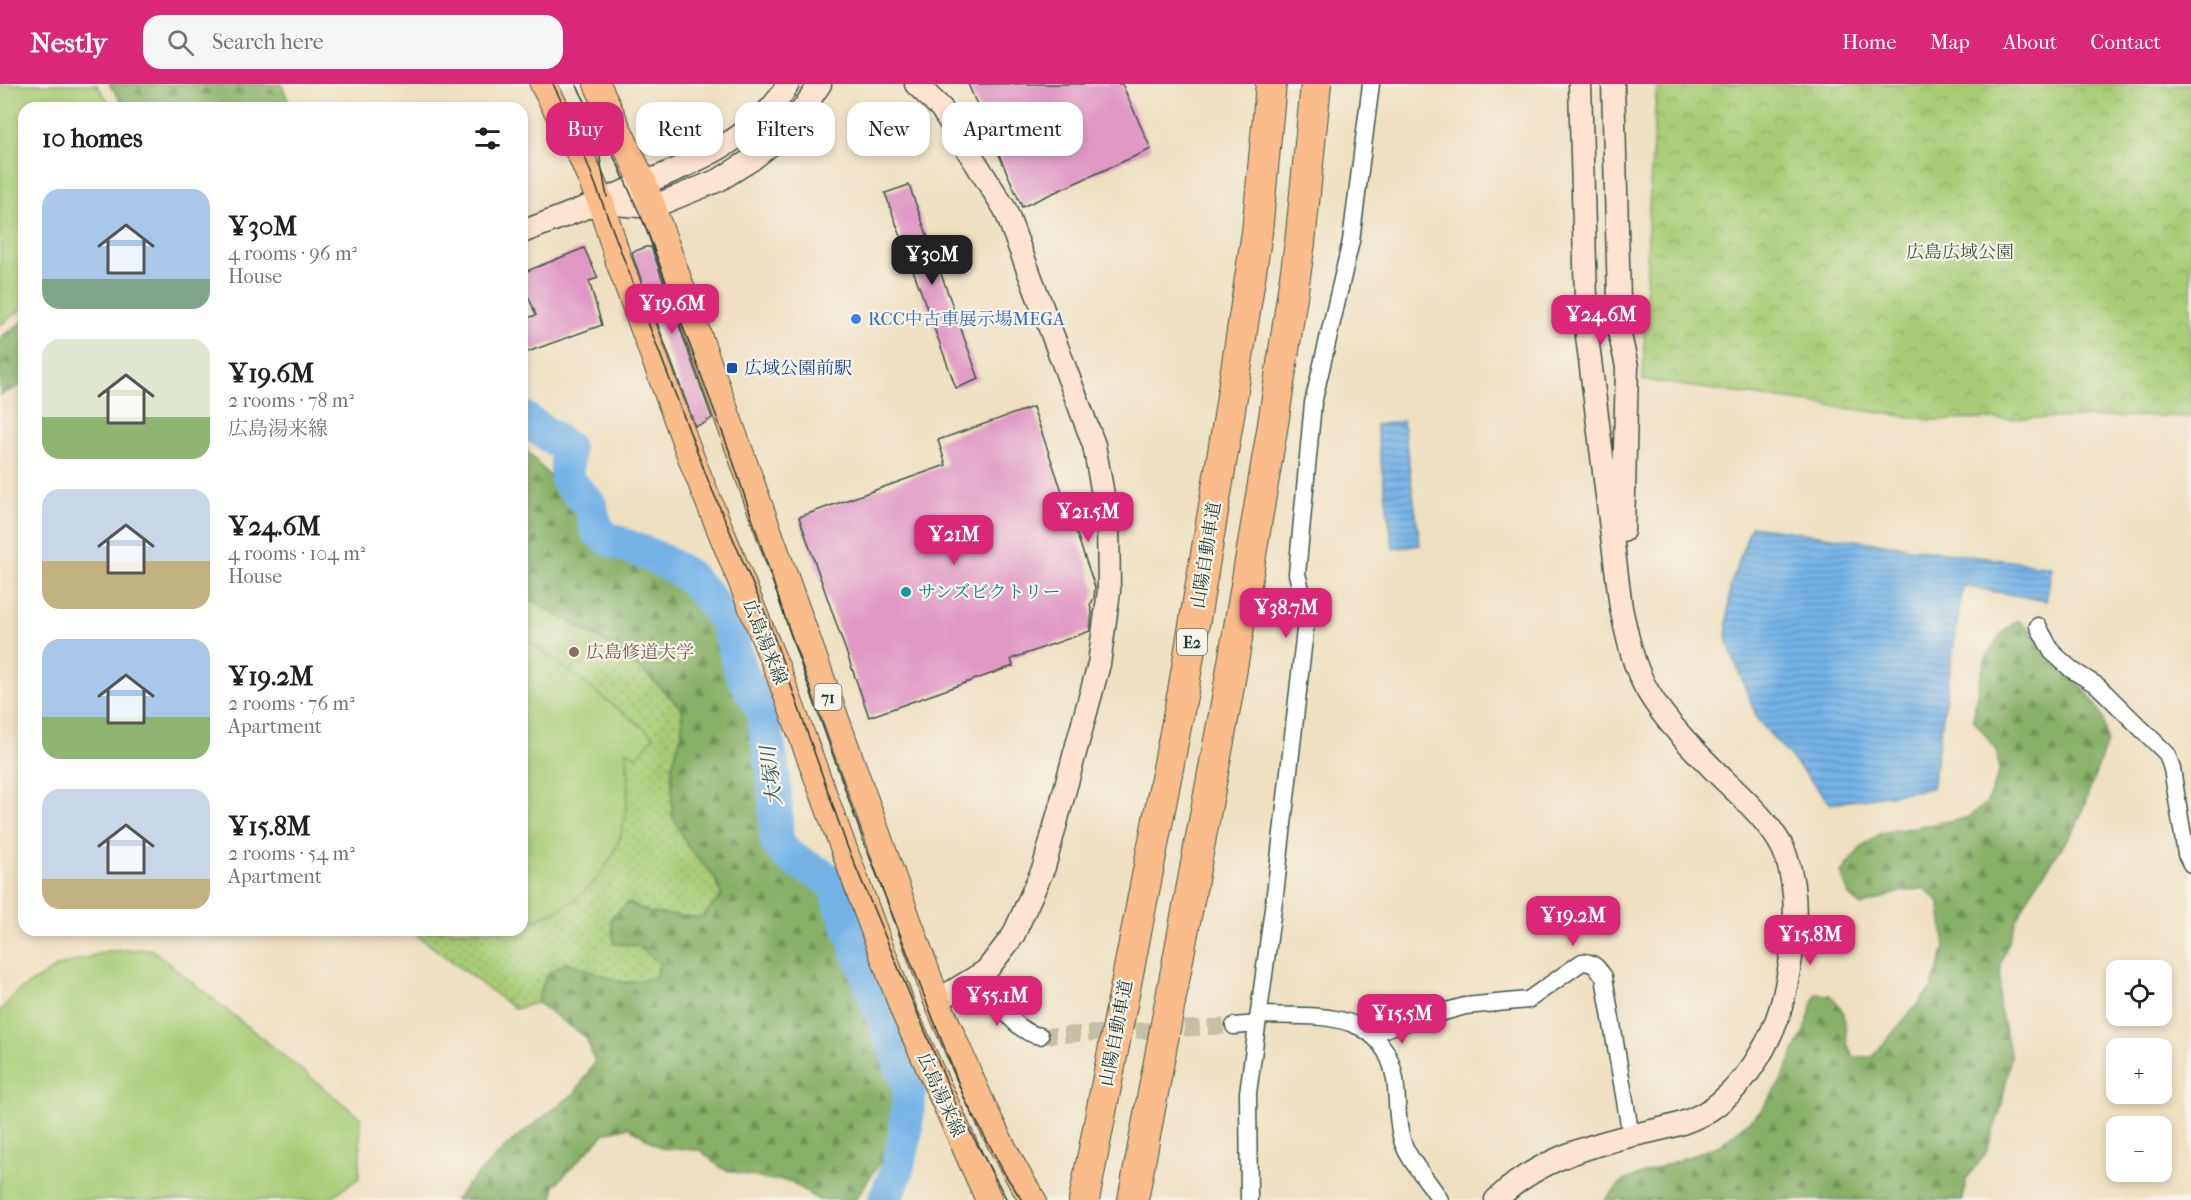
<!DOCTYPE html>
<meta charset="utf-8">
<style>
:root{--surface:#fff;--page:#f6f6f6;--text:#202124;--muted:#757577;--accent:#db2777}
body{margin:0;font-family:"IM FELL French Canon","Noto Serif JP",serif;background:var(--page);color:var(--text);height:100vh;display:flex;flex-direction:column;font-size:22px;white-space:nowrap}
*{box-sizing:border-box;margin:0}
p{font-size:20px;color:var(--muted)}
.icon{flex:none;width:33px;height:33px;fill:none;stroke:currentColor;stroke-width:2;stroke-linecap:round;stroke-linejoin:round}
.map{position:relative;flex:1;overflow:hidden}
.details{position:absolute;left:18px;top:18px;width:510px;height:834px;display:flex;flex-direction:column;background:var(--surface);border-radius:18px;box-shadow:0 3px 9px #0003}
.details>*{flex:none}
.guide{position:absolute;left:546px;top:18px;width:570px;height:54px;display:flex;gap:12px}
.buttons{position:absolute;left:2106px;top:876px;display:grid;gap:12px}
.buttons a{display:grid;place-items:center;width:66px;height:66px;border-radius:12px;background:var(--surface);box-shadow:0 3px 9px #0003;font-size:30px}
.price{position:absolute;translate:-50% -51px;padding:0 14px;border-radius:12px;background:var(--accent);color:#fff;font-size:20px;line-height:39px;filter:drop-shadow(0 2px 3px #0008)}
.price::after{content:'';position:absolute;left:50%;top:36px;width:18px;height:14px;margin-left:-9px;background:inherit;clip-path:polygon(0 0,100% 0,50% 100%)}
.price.current{background:#222;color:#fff}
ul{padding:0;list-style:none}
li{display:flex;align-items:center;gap:18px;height:150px;padding:0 24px}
li span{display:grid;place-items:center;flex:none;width:168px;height:120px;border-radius:18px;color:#555}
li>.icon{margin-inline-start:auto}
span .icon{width:72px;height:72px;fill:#fffc;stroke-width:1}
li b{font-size:26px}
h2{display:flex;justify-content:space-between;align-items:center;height:72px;padding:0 24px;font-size:26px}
.pill{padding:0 21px;border-radius:18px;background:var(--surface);box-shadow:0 3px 9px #0003;font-size:21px;line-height:54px}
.pill.current{background:var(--accent);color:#fff}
header{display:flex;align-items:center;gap:36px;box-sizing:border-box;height:84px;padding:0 30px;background:var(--accent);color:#fff}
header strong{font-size:28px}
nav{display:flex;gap:33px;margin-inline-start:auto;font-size:21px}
.search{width:420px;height:54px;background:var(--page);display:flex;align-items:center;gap:15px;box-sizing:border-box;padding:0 21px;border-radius:18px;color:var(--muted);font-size:22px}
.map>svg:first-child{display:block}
.grass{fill:url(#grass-dots);stroke:#648455;stroke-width:1.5}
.forest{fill:url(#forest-firs);stroke:#52764e;stroke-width:1.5}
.park{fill:url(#park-crowns);stroke:#648455;stroke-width:1.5}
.garden{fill:#a8cc76;stroke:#648455;stroke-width:1.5}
.water{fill:url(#water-rules);stroke:#4a788e;stroke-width:1.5}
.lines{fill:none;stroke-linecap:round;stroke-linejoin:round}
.river{stroke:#74b3e7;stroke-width:34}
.building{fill:#df97c3}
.street-tunnel{stroke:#c5bfa4;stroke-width:16;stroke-dasharray:16 8;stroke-linecap:butt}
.street-casing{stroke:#3e5549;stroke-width:19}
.secondary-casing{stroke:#3e5549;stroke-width:25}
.primary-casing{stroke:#3e5549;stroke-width:28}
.highway-casing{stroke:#3e5549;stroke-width:32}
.street{stroke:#fff;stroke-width:16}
.secondary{stroke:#fde4d0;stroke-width:22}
.primary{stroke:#f9bc8a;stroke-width:26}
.highway{stroke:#f9bc8a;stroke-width:30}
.tram{stroke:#1f3d34;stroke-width:1.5}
.shop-dot{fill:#3f7fe0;stroke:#f7f3e8;stroke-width:2}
.transit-dot{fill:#1a4fb4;stroke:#f7f3e8;stroke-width:2}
.culture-dot{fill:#0f9aa8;stroke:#f7f3e8;stroke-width:2}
.education-dot{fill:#8d6e63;stroke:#f7f3e8;stroke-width:2}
.labels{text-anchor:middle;stroke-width:4.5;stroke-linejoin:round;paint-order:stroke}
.shield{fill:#f7f3e8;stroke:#60746a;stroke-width:1.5}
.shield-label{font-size:16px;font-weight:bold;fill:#1f3d34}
.park-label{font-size:18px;fill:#3a5a41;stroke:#f7f3e8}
.shop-label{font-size:18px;fill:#366cbe;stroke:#f7f3e8;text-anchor:start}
.transit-label{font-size:18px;fill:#164399;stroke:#f7f3e8;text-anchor:start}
.street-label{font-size:18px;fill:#1f3d34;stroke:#f7f3e8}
.culture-label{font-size:18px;fill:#0d838f;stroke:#f7f3e8;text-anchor:start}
.education-label{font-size:18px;fill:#785e54;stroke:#f7f3e8;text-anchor:start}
.water-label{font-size:20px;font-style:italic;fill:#345a61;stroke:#f7f3e8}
</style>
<header>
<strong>Nestly</strong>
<div class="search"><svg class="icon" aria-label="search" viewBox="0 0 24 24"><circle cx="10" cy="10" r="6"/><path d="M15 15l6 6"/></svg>Search here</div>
<nav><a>Home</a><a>Map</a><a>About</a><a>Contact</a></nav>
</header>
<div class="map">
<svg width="2191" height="1116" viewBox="0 0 2191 1116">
<defs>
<pattern id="grass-dots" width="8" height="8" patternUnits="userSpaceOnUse" patternTransform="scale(1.5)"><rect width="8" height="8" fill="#a8cc76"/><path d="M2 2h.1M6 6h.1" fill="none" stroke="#88a762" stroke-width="1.8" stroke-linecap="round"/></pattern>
<pattern id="forest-firs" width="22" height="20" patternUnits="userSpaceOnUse" patternTransform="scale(1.5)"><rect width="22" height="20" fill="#86b067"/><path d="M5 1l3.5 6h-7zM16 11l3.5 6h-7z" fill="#6d9056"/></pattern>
<pattern id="park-crowns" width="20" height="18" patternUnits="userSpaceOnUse" patternTransform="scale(1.5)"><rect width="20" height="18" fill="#a8cc76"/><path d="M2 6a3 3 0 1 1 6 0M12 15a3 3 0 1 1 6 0" fill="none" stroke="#88a762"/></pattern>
<pattern id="water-rules" width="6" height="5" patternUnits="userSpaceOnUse" patternTransform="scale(1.5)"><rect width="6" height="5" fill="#74b3e7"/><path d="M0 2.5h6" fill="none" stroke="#5f93bc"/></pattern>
</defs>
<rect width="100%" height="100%" fill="#f7f3e8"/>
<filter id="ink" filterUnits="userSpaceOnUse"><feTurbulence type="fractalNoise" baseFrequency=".0167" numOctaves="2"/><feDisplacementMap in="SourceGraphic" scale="12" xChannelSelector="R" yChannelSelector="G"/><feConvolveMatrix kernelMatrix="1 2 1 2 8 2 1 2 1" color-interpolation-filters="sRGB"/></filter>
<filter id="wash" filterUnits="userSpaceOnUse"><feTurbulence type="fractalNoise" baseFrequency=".008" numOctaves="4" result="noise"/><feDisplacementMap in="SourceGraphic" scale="24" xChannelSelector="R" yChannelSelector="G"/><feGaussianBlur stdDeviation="1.35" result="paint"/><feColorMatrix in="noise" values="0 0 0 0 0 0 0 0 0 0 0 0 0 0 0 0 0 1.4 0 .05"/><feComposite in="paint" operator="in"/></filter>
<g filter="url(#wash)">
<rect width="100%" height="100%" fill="#eee0c0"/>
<!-- grass -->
<path class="grass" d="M 522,509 C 545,527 572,538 598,554 C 632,574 654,597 682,625 L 682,649 L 672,682 L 688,763 L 714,792 L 722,812 L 701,834 L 650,829 L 629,819 L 614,860 L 637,861 L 660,880 L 655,894 L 624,899 L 566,878 L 546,892 L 537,919 L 515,925 L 410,846 L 522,846 L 522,841 L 551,829 L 576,815 L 629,695 L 626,666 L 653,652 L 522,552 Z"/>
<!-- forest -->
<path class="forest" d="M 109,0 L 282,0 L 291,24 L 126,24 Z
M 24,237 L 24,300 L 0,311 L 0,254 Z
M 522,361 L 566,411 L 603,459 L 647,476 L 690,504 L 720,547 L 737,601 L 760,652 L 773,770 L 828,807 L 871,918 L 899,1026 L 885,1071 L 855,1116 L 818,1116 L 790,1097 L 764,1095 L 723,1085 L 700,1066 L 661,1064 L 629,1043 L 605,1049 L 555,1101 L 553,1116 L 455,1116 L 468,1100 L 512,1057 L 575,1009 L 595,978 L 586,953 L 537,919 L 546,892 L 566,878 L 624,899 L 655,894 L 660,880 L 637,861 L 614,860 L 611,833 L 629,819 L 650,829 L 701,834 L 722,812 L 714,792 L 688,763 L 672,731 L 672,682 L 682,649 L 682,625 C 655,598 631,574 598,553 C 572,538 545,527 522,509 Z
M 2017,536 L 2033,548 L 2041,566 L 2088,610 L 2103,633 L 2107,658 L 2077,741 L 2032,807 L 2016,836 L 2001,879 L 1999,922 L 2011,972 L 2001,1024 L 1986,1069 L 1966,1095 L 1963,1116 L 1605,1116 L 1623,1097 L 1720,1061 L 1760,1028 L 1780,999 L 1804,947 L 1816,910 L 1831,911 L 1844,929 L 1847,960 L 1854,973 L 1872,973 L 1932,903 L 1945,865 L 1940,820 L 1925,804 L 1897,809 L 1861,822 L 1849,812 L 1841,788 L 1860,765 L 1881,749 L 1966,734 L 1986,720 L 1999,688 L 1997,666 L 1973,635 C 1981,592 1980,565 2017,536 Z"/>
<!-- park -->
<path class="park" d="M 1657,0 L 2191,0 L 2191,333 L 2171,332 L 1932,336 L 1643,296 L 1649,121 Z"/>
<!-- garden -->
<path class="garden" d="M 0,0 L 96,0 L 113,24 L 24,24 L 24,223 L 0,241 Z
M 522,552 L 654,652 L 637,673 L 626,666 C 632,725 625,775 577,814 C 561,827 540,833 522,841 Z
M 151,865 L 361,1034 L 359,1094 L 327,1116 L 0,1116 L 0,927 L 18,907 L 57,883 L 108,867 Z"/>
<!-- water -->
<path class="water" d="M 1403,337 L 1420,461 L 1393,465 L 1376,341 Z
M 1751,442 L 2052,483 L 2046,517 L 1963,502 L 1932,704 L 1831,720 L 1758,636 L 1726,555 L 1730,503 Z"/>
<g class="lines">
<!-- river -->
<path class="river" d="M 522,333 L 567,364 L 567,396 L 590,421 L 597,446 L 607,454 L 657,474 L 687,491 L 707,512 L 726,538 L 743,592 L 762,625 L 774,692 L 777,758 L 789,773 L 829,795 L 835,804 L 910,1006 L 904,1058 L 896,1088 L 885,1116"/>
</g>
<g id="blocks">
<!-- building -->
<path class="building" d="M 968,0 L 1122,0 L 1151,65 L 1022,123 Z
M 909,101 L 979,295 L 956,304 L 885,109 Z
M 646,163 L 651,163 L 712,334 L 703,340 L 695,342 L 633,173 L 632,168 Z
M 584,164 L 598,194 L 589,197 L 602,241 L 522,270 L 522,236 L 536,231 L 522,197 L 522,189 Z
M 1033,323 L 1095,503 L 1094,514 L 1090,521 L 1092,528 L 1090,547 L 1011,575 L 1013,582 L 869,633 L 799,433 L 946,381 L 938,356 Z"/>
</g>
</g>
<g filter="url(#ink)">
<use href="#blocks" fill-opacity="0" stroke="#3e5549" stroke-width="1.5"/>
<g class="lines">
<!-- street-tunnel -->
<path class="street-tunnel" d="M 1040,952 L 1234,942"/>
<defs>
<path id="street" d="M 2038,542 L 2052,568 L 2072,586 L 2098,602 L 2167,670 L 2172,685 L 2186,770 L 2191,780
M 979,891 C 995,912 1014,949 1040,952
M 1259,931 C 1314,933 1383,923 1395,995 C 1398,1016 1396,1039 1403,1059 C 1411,1081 1429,1096 1440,1116
M 1234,942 L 1257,940
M 1373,951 L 1390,943 L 1465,922 L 1528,916 L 1582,878 C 1594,878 1598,884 1604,893 L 1631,1052
M 1249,1116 L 1248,1009 L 1276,802 L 1307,528 L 1297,490 L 1313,319 L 1351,157 L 1371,0"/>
<path id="secondary" d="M 916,0 L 941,24 L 1005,125 L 1094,361 L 1108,438 L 1109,507 L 1099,580 L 1044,783 L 1013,852 L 986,887 L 937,917
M 1613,0 L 1620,251 L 1627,283 L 1623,447
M 602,119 L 652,123 L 719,96 L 751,76 L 788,47 L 820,0
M 522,148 C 562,133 603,117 642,100 C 695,78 759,53 788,0
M 1496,1116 C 1532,1080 1581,1064 1629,1052 C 1659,1045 1692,1041 1718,1020 C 1755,990 1779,944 1787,897 C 1795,855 1800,813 1786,772 C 1777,745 1743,714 1723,695 C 1696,668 1666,639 1647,606 C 1633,582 1627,551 1621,524 L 1587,252 L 1580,0"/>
<path id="primary" d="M 543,0 L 582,74 L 601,119 L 619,178 L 693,379 L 779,590 L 905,930 L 989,1116
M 597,0 L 644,100 L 937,917 C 967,985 993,1054 1033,1116"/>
<path id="highway" d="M 1084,1116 L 1183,607 L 1229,332 L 1257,148 L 1271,0
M 1133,1116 L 1227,614 L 1273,340 L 1300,159 L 1316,0"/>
</defs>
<!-- street casing -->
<use href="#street" class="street-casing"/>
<!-- secondary casing -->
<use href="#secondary" class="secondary-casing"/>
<!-- primary casing -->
<use href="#primary" class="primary-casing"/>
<!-- highway casing -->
<use href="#highway" class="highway-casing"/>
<!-- street -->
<use href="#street" class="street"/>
<!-- secondary -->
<use href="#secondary" class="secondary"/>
<!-- primary -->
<use href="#primary" class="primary"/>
<!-- highway -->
<use href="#highway" class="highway"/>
<!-- tram -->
<path class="tram" d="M 553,0 L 572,39 L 708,396 L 768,536 L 847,762 L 957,1023 L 1007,1116
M 576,0 L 618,81 L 646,144 L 732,374 L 794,561 L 863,756 L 965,1016 L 1006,1092 L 1022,1116
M 595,48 L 607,113"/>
</g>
</g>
<!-- markers -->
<circle class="shop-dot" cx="856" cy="235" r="6"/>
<rect class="transit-dot" x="726" y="278" width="12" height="12" rx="3"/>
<circle class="culture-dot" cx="906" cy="508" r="6"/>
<circle class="education-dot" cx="574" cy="568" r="6"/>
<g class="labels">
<!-- shield labels -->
<g class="shield">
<rect x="1177" y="545" width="30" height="26" rx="4.5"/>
<rect x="814.5" y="600" width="27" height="26" rx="4.5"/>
</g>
<g class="shield-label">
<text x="1192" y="564">E2</text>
<text x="828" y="619">71</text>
</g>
<!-- park labels -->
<g class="park-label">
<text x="1960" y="174">広島広域公園</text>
</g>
<!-- shop labels -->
<g class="shop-label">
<text x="868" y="241">RCC中古車展示場MEGA</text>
</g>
<!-- transit labels -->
<g class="transit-label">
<text x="744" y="290">広域公園前駅</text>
</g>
<!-- street labels -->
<g class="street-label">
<text transform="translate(1206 471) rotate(-81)" y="6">山陽自動車道</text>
<text transform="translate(765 558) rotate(68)" y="6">広島湯来線</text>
<text transform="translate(1116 949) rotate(-79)" y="6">山陽自動車道</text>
<text transform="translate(941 1011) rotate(66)" y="6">広島湯来線</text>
</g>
<!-- culture labels -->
<g class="culture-label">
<text x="918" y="514">サンズビクトリー</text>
</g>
<!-- education labels -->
<g class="education-label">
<text x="586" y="574">広島修道大学</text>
</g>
<!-- water labels -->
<g class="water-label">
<text transform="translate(771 692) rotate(-97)" y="7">大塚川</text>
</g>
</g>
</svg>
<div class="buttons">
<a><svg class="icon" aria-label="locate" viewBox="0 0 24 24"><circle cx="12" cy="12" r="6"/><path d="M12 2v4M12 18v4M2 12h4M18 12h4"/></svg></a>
<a>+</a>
<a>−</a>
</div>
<b class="price current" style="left:932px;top:202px">¥30M</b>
<b class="price" style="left:672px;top:251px">¥19.6M</b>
<b class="price" style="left:1601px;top:262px">¥24.6M</b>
<b class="price" style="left:1088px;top:459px">¥21.5M</b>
<b class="price" style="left:954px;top:482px">¥21M</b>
<b class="price" style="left:1286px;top:555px">¥38.7M</b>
<b class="price" style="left:1573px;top:863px">¥19.2M</b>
<b class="price" style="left:1810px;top:882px">¥15.8M</b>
<b class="price" style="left:997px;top:943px">¥55.1M</b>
<b class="price" style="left:1402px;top:961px">¥15.5M</b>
<div class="guide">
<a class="pill current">Buy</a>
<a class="pill">Rent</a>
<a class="pill">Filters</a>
<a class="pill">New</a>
<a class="pill">Apartment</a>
</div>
<section class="details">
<h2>10 homes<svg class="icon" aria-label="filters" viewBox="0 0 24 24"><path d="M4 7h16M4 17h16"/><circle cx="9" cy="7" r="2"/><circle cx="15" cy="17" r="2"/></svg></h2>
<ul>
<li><span style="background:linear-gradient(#a9c7e8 75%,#7fa58c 0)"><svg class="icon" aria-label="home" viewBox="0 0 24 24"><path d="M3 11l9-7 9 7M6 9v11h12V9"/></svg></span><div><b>¥30M</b><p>4 rooms · 96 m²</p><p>House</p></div></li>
<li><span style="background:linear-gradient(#dfe7d0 65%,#8fb573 0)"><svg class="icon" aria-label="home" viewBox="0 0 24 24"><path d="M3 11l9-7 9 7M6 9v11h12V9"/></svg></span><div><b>¥19.6M</b><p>2 rooms · 78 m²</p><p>広島湯来線</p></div></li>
<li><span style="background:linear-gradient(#c9d6e8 60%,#c2b280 0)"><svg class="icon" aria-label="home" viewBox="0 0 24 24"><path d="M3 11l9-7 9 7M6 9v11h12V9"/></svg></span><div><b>¥24.6M</b><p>4 rooms · 104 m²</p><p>House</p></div></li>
<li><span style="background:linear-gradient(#a9c7e8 65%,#8fb573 0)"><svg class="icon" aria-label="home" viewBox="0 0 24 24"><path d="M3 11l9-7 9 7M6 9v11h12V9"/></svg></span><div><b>¥19.2M</b><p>2 rooms · 76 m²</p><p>Apartment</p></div></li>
<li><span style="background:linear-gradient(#c9d6e8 75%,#c2b280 0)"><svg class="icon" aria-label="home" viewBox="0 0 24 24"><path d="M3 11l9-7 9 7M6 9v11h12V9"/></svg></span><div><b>¥15.8M</b><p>2 rooms · 54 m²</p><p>Apartment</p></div></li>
</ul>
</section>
</div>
